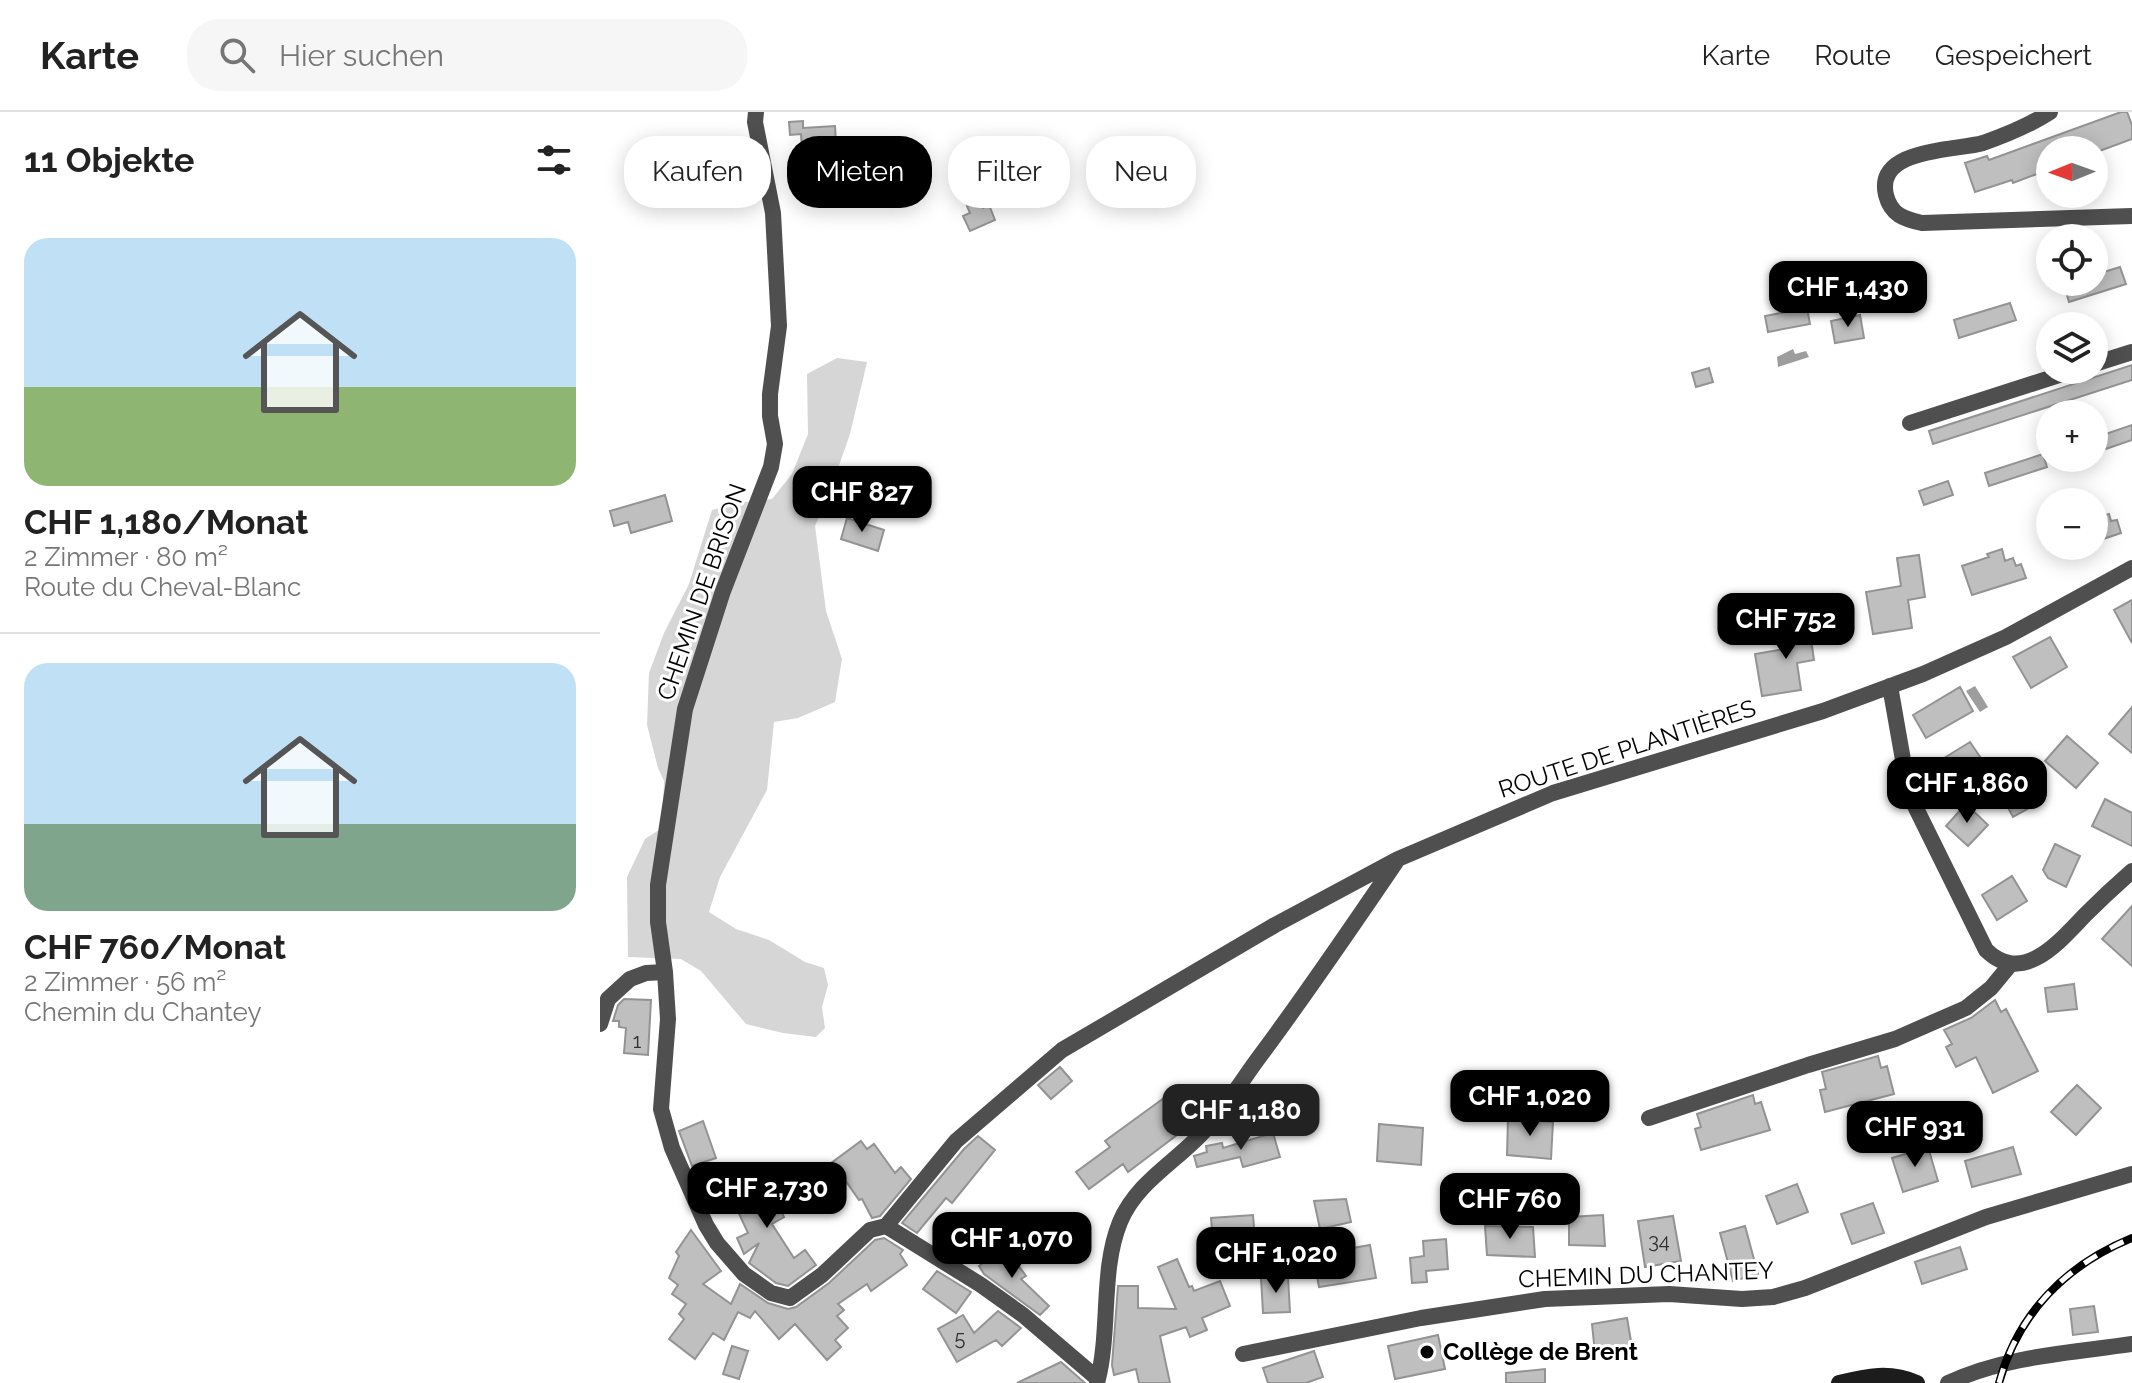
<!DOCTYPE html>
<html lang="de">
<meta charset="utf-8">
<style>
:root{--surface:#fff;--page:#f6f6f6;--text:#222;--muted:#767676;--line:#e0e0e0;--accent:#000}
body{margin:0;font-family:Raleway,sans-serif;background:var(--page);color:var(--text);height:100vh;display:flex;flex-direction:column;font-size:30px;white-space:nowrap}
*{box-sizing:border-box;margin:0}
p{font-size:26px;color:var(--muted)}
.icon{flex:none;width:44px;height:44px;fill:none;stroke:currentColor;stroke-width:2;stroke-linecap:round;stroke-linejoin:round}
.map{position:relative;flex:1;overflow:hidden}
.panel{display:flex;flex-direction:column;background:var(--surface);width:600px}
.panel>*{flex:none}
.top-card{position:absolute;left:24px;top:24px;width:760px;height:72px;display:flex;gap:16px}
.needle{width:52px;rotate:269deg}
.tools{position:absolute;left:1436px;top:24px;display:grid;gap:16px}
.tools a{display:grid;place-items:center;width:72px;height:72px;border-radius:50%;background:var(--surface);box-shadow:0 4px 20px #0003;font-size:40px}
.price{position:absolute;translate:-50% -68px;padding:0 18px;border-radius:16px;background:var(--accent);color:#fff;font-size:26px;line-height:52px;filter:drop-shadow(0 2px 4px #0008)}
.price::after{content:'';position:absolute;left:50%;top:48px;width:24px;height:18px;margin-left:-12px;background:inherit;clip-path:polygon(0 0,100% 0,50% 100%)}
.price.current{background:#222;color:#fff}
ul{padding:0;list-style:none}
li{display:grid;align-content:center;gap:16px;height:424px;padding:0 24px}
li+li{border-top:2px solid var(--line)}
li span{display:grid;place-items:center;height:248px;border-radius:24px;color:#555}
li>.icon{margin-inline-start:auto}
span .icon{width:144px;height:144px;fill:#fffc;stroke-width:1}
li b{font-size:34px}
h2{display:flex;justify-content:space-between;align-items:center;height:96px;padding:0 24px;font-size:34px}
.chip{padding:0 28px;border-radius:32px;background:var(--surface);box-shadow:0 4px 20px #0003;font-size:28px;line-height:72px}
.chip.current{background:var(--accent);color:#fff}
header{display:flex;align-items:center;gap:48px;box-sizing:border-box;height:112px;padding:0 40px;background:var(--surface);border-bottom:2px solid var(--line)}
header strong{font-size:38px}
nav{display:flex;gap:44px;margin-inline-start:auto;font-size:28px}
.search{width:560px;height:72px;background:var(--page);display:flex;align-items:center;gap:20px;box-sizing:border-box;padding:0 28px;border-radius:32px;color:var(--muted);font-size:30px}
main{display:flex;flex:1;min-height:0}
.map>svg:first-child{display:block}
.green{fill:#d6d6d6}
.water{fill:#9d9d9d}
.building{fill:#bfbfbf;stroke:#939393;stroke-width:2}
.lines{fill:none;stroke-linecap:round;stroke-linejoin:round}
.minor{stroke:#4f4f4f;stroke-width:16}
.tertiary{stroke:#4f4f4f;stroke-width:16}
.secondary{stroke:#1c1c1c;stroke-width:16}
.rail-casing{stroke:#000;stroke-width:8}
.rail{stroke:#fff;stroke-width:5;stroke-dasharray:15;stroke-linecap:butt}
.poi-dot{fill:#000;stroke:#fff;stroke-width:3}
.labels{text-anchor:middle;stroke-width:6;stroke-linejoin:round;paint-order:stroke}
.number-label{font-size:20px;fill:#303030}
.street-label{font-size:24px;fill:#000;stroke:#fff}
.poi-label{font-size:24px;font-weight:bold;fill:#000;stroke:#fff;text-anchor:start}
</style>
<header>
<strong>Karte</strong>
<div class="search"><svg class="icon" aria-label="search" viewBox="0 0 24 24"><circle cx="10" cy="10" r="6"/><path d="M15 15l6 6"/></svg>Hier suchen</div>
<nav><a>Karte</a><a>Route</a><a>Gespeichert</a></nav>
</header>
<main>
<section class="panel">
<h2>11 Objekte<svg class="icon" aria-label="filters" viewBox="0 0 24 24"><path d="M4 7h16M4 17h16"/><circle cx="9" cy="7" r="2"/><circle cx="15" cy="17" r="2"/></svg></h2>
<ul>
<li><span style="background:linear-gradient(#bfe0f5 60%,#8fb573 0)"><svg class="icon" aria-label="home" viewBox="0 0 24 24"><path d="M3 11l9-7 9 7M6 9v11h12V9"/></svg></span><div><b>CHF 1,180/Monat</b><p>2 Zimmer · 80 m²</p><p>Route du Cheval-Blanc</p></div></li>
<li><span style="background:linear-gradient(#bfe0f5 65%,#7fa58c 0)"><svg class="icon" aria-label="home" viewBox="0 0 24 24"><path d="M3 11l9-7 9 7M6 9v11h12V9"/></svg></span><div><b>CHF 760/Monat</b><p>2 Zimmer · 56 m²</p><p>Chemin du Chantey</p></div></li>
</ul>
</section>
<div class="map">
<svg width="1532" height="1271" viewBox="0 0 1532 1271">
<rect width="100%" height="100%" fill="#fff"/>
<!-- green -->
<path class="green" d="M 237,246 L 267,250 L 250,322 L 229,382 L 215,414 L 226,499 L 242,547 L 235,590 L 198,606 L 174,610 L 167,678 L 120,765 L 109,800 L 136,817 L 169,828 L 205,850 L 224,856 L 228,873 L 222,895 L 225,916 L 216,925 L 183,921 L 146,912 L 101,859 L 81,847 L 28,845 L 27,765 L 45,727 L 62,716 L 64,669 L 58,656 L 47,613 L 49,561 L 64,521 L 89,472 L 112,398 L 145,390 L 172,387 L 192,362 L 208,322 L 207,262 Z"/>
<!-- water -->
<path class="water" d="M 1193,237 L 1195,242 L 1206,239 L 1209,245 L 1178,255 L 1177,245 Z
M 1375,574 L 1388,595 L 1380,600 L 1366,579 Z"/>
<!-- building -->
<path class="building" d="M 1521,0 L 1527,0 L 1532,13 L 1532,27 L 1494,41 L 1494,38 L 1450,38 L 1450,57 L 1413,71 L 1412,68 L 1375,80 L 1365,51 L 1387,44 L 1389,48 Z
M 203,9 L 203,16 L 235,14 L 237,48 L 203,50 L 201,22 L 190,23 L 189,10 Z
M 380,89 L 383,96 L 389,93 L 395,108 L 370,119 L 363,104 L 370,101 L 367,94 Z
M 1520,155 L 1526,172 L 1469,190 L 1463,170 L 1494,170 L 1494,163 Z
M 1410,191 L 1416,208 L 1359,226 L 1354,208 Z
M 1207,196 L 1210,212 L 1168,220 L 1165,204 Z
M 1260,203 L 1264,226 L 1235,231 L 1231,209 Z
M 1532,253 L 1532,268 L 1333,332 L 1329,319 Z
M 1109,256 L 1113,270 L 1096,275 L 1092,261 Z
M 1532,313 L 1532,328 L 1494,341 L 1494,326 Z
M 1443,342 L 1447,355 L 1389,374 L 1385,361 Z
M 1348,369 L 1353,383 L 1324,393 L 1319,379 Z
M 65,383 L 72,409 L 31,421 L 28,410 L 14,414 L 10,399 Z
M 1509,402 L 1511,409 L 1517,408 L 1521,421 L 1494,430 L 1494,406 Z
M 247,406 L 284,418 L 278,439 L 241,427 Z
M 1402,437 L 1405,449 L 1413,446 L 1416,454 L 1421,452 L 1426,466 L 1372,483 L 1362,454 L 1389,445 L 1387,442 Z
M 1319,443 L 1325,485 L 1308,488 L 1312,516 L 1273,522 L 1266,480 L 1301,474 L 1297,446 Z
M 1532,488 L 1532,531 L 1514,498 Z
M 1208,506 L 1214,548 L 1197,551 L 1201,578 L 1162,584 L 1155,542 L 1190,536 L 1186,509 Z
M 1450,525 L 1467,555 L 1431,576 L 1413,545 Z
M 1360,575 L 1373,599 L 1326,626 L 1313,603 Z
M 1532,595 L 1532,641 L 1509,622 Z
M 1467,624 L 1498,651 L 1476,676 L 1445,649 Z
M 1370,630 L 1385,652 L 1356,671 L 1341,648 Z
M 1429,662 L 1444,688 L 1413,705 L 1399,679 Z
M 1505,687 L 1532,701 L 1532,734 L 1492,714 Z
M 1366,692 L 1388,713 L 1368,734 L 1346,714 Z
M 1455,732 L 1480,744 L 1466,775 L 1448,766 L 1443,758 Z
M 1412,764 L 1427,789 L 1397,808 L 1382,783 Z
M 1532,794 L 1532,854 L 1502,827 Z
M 1474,872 L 1477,897 L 1448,900 L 1445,876 Z
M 24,887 L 51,888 L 48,943 L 24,941 L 26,916 L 19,915 L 19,909 L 13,909 L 18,893 Z
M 1395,888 L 1401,900 L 1406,897 L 1438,959 L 1393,981 L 1376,945 L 1356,955 L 1346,935 L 1352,932 L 1344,918 L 1371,906 Z
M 1278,944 L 1281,956 L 1287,954 L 1294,982 L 1225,1000 L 1220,978 L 1226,977 L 1222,960 Z
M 460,955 L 472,969 L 451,987 L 438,973 Z
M 1477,973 L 1501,996 L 1476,1023 L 1451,1000 Z
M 579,975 L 602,1004 L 528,1060 L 523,1052 L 489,1077 L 476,1060 L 510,1035 L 505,1029 Z
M 1153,983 L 1155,992 L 1161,990 L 1170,1018 L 1101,1038 L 1095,1017 L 1101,1015 L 1097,1002 Z
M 908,1006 L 953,1010 L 951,1047 L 907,1043 Z
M 103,1009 L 116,1046 L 92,1054 L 79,1019 Z
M 779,1012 L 823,1016 L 821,1053 L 777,1049 Z
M 673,1021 L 680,1045 L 643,1055 L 640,1045 L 597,1055 L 594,1044 L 607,1040 L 606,1034 L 622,1031 L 623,1036 Z
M 378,1024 L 395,1038 L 352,1091 L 346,1086 L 317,1121 L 302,1111 L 364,1037 Z
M 261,1029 L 267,1037 L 274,1032 L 295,1061 L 301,1055 L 311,1067 L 280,1104 L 272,1106 L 262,1087 L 259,1088 L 245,1068 L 234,1076 L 223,1057 Z
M 1328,1035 L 1338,1069 L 1303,1080 L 1292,1046 Z
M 1413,1035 L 1421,1062 L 1372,1075 L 1365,1049 Z
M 175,1054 L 183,1074 L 172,1079 L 184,1105 L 172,1112 L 194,1146 L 205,1138 L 216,1153 L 188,1174 L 176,1171 L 149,1151 L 159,1131 L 144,1142 L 137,1126 L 148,1121 L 129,1080 Z
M 1197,1072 L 1208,1100 L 1177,1112 L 1166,1084 Z
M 746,1087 L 751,1110 L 720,1117 L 714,1089 Z
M 1273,1091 L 1284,1121 L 1252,1132 L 1241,1102 Z
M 653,1103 L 656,1138 L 614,1142 L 611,1106 Z
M 1003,1103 L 1005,1134 L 969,1133 L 969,1105 Z
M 1073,1104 L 1081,1149 L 1045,1155 L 1038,1109 Z
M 885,1114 L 933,1115 L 935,1145 L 887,1143 Z
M 1145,1114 L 1158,1162 L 1133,1169 L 1120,1121 Z
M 91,1118 L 121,1159 L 103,1172 L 131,1192 L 140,1172 L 168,1191 L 188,1197 L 196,1195 L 229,1171 L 275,1128 L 284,1126 L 303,1138 L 300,1142 L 307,1153 L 271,1179 L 267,1172 L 238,1192 L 244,1198 L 237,1204 L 248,1216 L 235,1228 L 241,1235 L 227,1248 L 195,1212 L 179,1227 L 155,1199 L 150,1206 L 138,1200 L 124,1228 L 113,1221 L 95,1247 L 69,1227 L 84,1207 L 79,1202 L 86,1192 L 72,1182 L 78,1173 L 69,1166 L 79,1144 L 76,1140 Z
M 846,1127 L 848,1157 L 826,1159 L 827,1170 L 812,1171 L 810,1146 L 824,1144 L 823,1129 Z
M 770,1133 L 776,1166 L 719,1175 L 713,1143 Z
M 405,1135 L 426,1164 L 421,1167 L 449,1194 L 440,1203 L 384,1162 L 379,1154 Z
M 1360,1135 L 1367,1157 L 1322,1172 L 1315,1150 Z
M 577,1147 L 589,1175 L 592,1174 L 594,1179 L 620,1169 L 630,1194 L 602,1206 L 607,1218 L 590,1225 L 586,1215 L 560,1224 L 570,1271 L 539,1271 L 536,1257 L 514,1263 L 512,1253 L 518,1174 L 538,1174 L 538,1196 L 576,1197 L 558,1155 Z
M 337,1159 L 371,1180 L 356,1201 L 323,1177 Z
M 688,1165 L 690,1200 L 663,1201 L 661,1166 Z
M 1494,1194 L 1498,1220 L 1473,1223 L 1470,1197 Z
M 398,1199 L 421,1216 L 402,1234 L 396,1228 L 357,1250 L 338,1217 L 363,1203 L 374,1221 Z
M 1027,1206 L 1032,1235 L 995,1241 L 992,1212 Z
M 838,1223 L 845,1257 L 795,1267 L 788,1234 Z
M 132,1234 L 148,1239 L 139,1267 L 123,1262 Z
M 714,1239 L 723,1265 L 706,1271 L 668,1271 L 663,1256 Z
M 461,1250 L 485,1271 L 417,1271 Z
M 945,1257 L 945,1271 L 906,1271 L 906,1261 Z"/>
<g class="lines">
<!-- minor -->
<path class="minor" d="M 156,0 L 155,10 L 173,101 L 179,214 L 170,282 L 170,304 L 175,332 L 171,355 L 123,479 L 85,597 L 58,773 L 58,810 L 65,860 L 68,907 L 61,997 L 72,1036 L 106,1113 L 117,1131 L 144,1162 L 171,1181 L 190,1186 L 222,1163 L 270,1118 L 286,1114 L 356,1029 L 462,938 L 675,813 L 798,747 L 953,681 L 1223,599 L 1323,562 L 1406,525 L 1532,456
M 1494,252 L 1532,240
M 1310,311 L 1475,258
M 1290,574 L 1309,682 L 1386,838 C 1423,874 1459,830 1485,803 C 1500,788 1516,773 1532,759
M 0,912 L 8,887 L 30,867 L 46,861 L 65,860
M 1049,1006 L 1208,953 L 1295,927 L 1366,896 L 1391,876 L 1410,853
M 286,1114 L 381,1173 L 423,1203 L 498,1267
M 643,1242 L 821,1206 L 945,1187 L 1069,1182 L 1142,1187 L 1173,1185 L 1205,1176 L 1386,1105 L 1532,1062
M 497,1271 C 511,1219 500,1159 520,1110 C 537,1069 578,1049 606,1017 C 626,995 642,968 660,944 C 707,881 751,816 796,750"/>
<!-- tertiary -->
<path class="tertiary" d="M 1450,0 C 1430,13 1406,23 1383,31 C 1355,39 1275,36 1286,83 C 1291,103 1304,107 1322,111 L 1532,104
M 1348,1271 C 1406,1244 1470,1241 1532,1232"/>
<!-- secondary -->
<path class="secondary" d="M 1239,1271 C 1267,1264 1290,1259 1317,1271"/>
<defs>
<path id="rail" d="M 1399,1271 C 1418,1201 1466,1153 1532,1126"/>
</defs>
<!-- rail casing -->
<use href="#rail" class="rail-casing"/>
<!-- rail -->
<use href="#rail" class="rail"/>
</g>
<!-- markers -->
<circle class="poi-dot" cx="827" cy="1240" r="8"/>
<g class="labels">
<!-- number labels -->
<g class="number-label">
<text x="37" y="936">1</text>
<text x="1059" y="1136">34</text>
<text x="360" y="1233">5</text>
</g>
<!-- street labels -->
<g class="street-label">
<text transform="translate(102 480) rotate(-71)" y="8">CHEMIN DE BRISON</text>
<text transform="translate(1027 637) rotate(-18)" y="8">ROUTE DE PLANTIÈRES</text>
<text transform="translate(1046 1163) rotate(-2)" y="8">CHEMIN DU CHANTEY</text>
</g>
<!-- poi labels -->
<g class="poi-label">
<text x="843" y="1248">Collège de Brent</text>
</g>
</g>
</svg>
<div class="tools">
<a><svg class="needle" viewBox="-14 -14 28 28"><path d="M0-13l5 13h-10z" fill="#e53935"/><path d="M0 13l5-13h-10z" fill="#767676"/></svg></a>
<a><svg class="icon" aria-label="locate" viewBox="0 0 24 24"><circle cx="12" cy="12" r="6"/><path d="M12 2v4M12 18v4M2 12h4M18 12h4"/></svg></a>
<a><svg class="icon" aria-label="layers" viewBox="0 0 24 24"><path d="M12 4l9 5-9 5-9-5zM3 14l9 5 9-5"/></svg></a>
<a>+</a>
<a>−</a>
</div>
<b class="price" style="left:1248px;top:217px">CHF 1,430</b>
<b class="price" style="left:262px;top:422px">CHF 827</b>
<b class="price" style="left:1186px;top:549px">CHF 752</b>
<b class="price" style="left:1367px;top:713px">CHF 1,860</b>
<b class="price" style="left:930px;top:1026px">CHF 1,020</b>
<b class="price current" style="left:641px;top:1040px">CHF 1,180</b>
<b class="price" style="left:1315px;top:1057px">CHF 931</b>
<b class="price" style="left:167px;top:1118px">CHF 2,730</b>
<b class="price" style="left:910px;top:1129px">CHF 760</b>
<b class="price" style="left:412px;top:1168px">CHF 1,070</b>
<b class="price" style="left:676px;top:1183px">CHF 1,020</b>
<div class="top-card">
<a class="chip">Kaufen</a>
<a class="chip current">Mieten</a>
<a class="chip">Filter</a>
<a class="chip">Neu</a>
</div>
</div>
</main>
